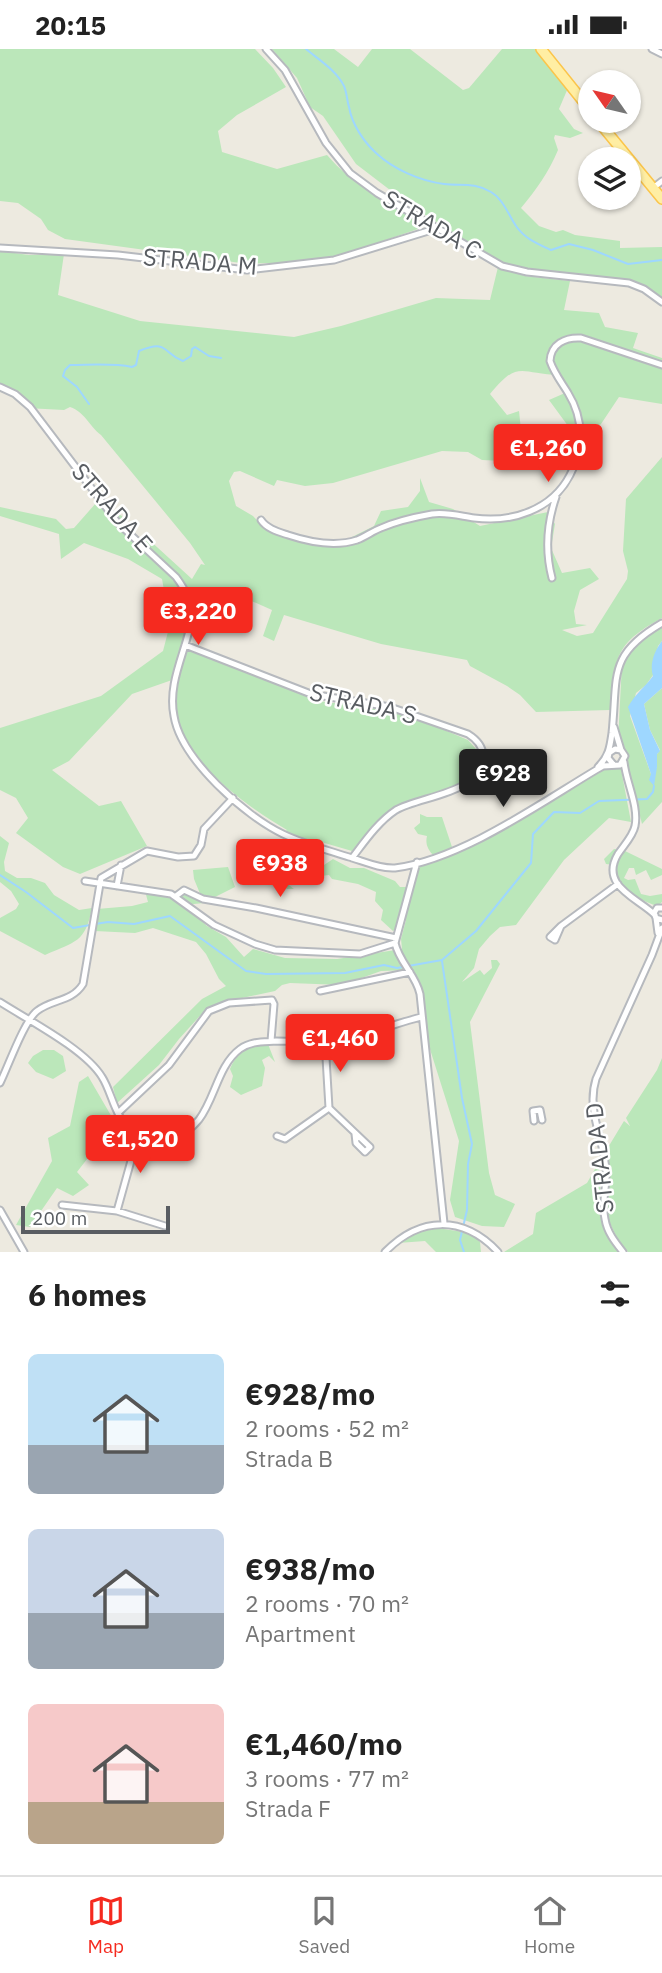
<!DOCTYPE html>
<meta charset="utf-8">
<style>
:root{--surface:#fff;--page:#f6f6f6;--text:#222;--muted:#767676;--line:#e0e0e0;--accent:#f52a1f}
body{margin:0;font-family:"IBM Plex Sans",sans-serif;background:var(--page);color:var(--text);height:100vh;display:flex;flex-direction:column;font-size:26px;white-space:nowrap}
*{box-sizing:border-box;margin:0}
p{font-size:23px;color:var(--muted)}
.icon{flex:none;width:38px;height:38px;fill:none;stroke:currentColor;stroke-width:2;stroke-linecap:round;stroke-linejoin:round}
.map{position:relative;height:1203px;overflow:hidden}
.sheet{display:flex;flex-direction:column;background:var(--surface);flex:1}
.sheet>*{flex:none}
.needle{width:46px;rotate:304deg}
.controls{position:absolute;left:578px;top:21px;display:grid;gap:14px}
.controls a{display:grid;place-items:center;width:63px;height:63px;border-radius:50%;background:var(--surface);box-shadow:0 2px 5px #0004;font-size:35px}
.scale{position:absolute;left:21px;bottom:18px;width:149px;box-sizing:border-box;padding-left:7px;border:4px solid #595d62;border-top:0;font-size:19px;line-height:24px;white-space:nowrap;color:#595d62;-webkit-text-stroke:5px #fff;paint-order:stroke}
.price{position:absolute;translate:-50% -60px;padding:0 16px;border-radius:7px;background:var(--accent);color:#fff;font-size:23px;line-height:46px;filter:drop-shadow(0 2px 4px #0008)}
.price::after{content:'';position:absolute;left:50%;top:42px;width:21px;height:16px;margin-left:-10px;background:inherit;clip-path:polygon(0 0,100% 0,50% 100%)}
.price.on{background:#222;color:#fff}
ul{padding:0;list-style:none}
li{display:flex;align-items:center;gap:21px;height:175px;padding:0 28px}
li span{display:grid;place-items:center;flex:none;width:196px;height:140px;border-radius:10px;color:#555}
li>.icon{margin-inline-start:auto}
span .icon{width:84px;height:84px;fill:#fffc;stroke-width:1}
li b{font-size:30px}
h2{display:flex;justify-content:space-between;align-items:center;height:84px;padding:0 28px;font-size:30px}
.status{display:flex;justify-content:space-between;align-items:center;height:49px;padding:0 35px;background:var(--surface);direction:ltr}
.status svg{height:19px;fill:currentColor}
.tab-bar{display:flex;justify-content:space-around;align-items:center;height:98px;border-top:2px solid var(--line);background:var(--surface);font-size:19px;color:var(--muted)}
.tab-bar a{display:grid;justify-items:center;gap:4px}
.tab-bar .on{color:var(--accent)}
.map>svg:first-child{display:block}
.green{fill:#bbe7ba}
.water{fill:#9ed7ff}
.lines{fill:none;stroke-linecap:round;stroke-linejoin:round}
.stream{stroke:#9ed7ff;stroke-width:2}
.street-casing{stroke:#b6b9be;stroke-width:9}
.primary-casing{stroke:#fbc54b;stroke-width:12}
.street{stroke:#fff;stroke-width:5}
.primary{stroke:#ffeea3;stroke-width:9}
.labels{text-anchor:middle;stroke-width:5;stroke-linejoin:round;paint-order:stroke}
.street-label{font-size:24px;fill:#595d62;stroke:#fff}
</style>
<div class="status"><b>20:15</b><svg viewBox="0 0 49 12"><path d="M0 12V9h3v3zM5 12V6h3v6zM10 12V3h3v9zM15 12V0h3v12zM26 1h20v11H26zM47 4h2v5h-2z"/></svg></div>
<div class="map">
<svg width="662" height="1203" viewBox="0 0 662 1203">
<rect width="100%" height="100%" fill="#edeae0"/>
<!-- green -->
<path class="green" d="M 0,0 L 255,0 L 273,19 L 286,38 L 237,66 L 218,82 L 222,103 L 277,120 L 327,106 C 352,135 385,153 418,173 L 418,180 L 306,218 L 266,214 L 248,215 L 65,190 L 48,181 L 41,170 L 18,154 L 0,152 Z
M 272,0 L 334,0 L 358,18 L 372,0 L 410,0 L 463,41 L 469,39 L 502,0 L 535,0 L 568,39 L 559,60 L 574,80 L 583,84 L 570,89 L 555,86 L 554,89 L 558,101 C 549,123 536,141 521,159 L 539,177 L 556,183 L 563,181 L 575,186 L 620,192 L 620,199 L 662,198 L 662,251 L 632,233 L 509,217 L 498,213 L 407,154 L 356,115 L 323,67 L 310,58 L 297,29 Z
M 0,202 L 29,206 L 64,205 L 58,246 L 140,272 L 294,288 L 341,277 L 436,249 L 490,251 L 498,218 L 525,227 L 570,232 L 564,261 L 599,264 L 605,278 L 638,284 L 633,299 L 662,309 L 662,355 L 619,348 L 601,375 L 586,388 L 571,381 L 549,351 L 565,344 L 560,326 C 519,325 519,310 490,345 L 507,366 L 519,362 L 521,381 L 504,412 L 482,411 L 468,403 L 442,402 L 333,434 L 305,437 L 277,431 L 274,437 L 240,422 L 234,423 L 229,432 L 236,457 L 253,467 L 266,481 L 334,497 L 374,477 L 381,462 L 408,458 L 420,442 L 420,429 L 429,453 L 453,460 L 480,477 L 548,463 L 555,475 L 551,499 L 562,524 L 590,519 L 599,530 L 580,541 L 574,562 L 576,575 L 587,576 L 562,581 L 577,587 L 593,584 L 627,530 L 628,522 L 623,502 L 626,450 L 662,408 L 662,569 C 612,596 616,610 610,661 L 536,663 L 520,646 L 507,637 L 470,617 L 467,611 L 381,595 L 284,566 L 274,592 L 263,587 L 272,561 L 231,543 L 205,541 L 204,565 L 189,572 L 172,631 L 132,645 L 69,712 L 52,721 L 99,757 L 121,752 L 147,797 L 80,825 L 63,818 L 16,784 L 28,769 L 16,749 L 0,741 L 0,679 L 101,647 L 163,602 L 170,575 L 162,530 L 128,510 L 84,494 L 61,510 L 59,485 L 0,467 L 0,458 L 56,470 L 66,480 L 74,479 L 96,454 L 122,467 L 129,489 L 146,488 L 192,530 L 201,515 L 205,516 L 190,494 L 101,386 C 89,377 85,363 70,358 L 64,361 L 26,359 L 18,351 L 20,343 L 0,334 Z
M 662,577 L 662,592 L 658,597 L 653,626 L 646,636 L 636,644 L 630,667 L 651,725 L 657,718 L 657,705 L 660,701 L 650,681 L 644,655 L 662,639 L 662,753 L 642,775 L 627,715 C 628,705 625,700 618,692 L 622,614 C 631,597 646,588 662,577 Z
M 188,601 L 319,652 L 385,661 L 430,675 L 468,691 L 476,700 L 479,711 C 463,748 429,740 398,757 C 378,767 366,786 352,802 L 311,790 L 314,802 L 308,812 L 318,820 L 333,810 L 350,819 L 364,819 L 395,832 L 400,838 L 407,838 L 405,870 L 420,815 C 488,797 549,752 609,718 L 621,720 L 631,773 L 609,769 L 564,811 L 516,876 L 500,878 L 490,887 L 479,900 L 474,919 L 462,933 L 480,921 L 484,926 L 492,919 L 491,911 L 497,911 L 500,915 L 470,973 L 489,1124 L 495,1146 L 515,1155 L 504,1178 L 482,1177 L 455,1168 L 450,1151 L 459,1092 L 429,997 L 420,936 L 412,921 L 381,922 L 342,936 L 290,934 L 282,936 L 275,942 L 233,951 L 207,959 L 179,990 L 159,1016 L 117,1054 L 113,1038 L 202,950 L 226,937 L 219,930 L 206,905 L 196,893 L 153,879 L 135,884 L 95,882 L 97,860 L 132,857 L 148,853 L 145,842 L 172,847 L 179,841 L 187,841 L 193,849 L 204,849 L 204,854 L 184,856 L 207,877 L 226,888 L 244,908 L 253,900 L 285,909 L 337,910 L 402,900 L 401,890 L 406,871 L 393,882 L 381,871 L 383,861 L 375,852 L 376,843 L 358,835 L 332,830 L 329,826 L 313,828 L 291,825 L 295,811 L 283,804 L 284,783 L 287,781 C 246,757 181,711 176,660 C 174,640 181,619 188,601 Z
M 420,765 L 427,768 L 442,768 L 452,798 L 434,807 C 428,801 425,795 427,787 L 418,785 L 414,779 L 420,774 Z
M 0,787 L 9,794 L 4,813 L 5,822 L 17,829 L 31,829 L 45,834 L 54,846 L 79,861 L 92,859 C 85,894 76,892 45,906 L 0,882 L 0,869 L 16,860 L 19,855 L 11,842 L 0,833 Z
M 270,793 L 269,798 L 275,801 L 267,806 L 265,818 L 294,840 L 287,840 L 249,817 L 253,808 Z
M 614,800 L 625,802 L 662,820 L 662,826 L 651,831 L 646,821 L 636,826 L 634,819 L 629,819 L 624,829 L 628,831 L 635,830 L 641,845 L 650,847 L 662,845 L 662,853 L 657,857 C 631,847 621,843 613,816 L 606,815 L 604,810 Z
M 228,818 L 235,838 L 213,849 L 201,847 L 194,830 L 193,821 Z
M 268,995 L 275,1013 L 269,1007 L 262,1011 L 265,1019 L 262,1037 L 241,1046 L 230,1038 L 233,1027 L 230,1020 C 237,1002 250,996 268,995 Z
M 43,1001 L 54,1001 L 63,1007 L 66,1022 L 53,1030 L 36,1023 L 28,1014 L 33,1007 Z
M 662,1009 L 662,1203 L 628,1203 L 617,1189 L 607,1168 L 609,1121 L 604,1105 L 624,1072 L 630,1077 L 626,1069 L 657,1021 Z
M 88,1027 L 127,1094 L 124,1106 L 91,1105 L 77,1123 L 89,1136 L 73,1147 L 57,1139 L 30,1178 L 16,1176 L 52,1112 L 48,1089 L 70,1077 L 79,1033 Z
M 599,1113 L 602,1176 L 619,1203 L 504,1203 L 533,1185 L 536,1164 L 587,1134 Z
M 437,1179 L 470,1184 L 480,1193 L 481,1203 L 436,1203 L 425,1192 L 398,1194 L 416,1183 Z"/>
<!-- water -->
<path class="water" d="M 662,592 L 662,639 L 644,655 L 650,681 L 660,702 L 657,705 L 657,718 L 654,737 L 649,731 L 651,725 L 628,658 C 635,645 645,638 653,627 C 649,615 655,601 662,592 Z"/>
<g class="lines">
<!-- stream -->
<path class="stream" d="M 306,0 C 319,11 336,21 344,37 C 347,44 347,52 349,58 C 352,75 363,92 376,104 C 393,120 420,132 444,135 C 462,137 474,133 491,143 C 503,150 508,165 516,177 C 525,190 538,195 551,201 L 569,195 L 593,201 L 628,215 L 662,211
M 89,355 L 77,338 L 63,327 L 65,321 L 70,316 C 90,316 113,314 132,318 L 136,316 L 139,302 C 169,290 162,304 183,312 L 191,307 L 192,300 L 195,298 L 209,307 L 221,309
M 0,826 L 26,843 L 73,879 L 90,876
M 95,875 L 108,873 L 134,875 L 170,867 L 246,922 L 266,925 L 345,924 L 384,916 L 397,919 L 442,911 L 476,882 L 531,814 L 533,785 L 554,763 L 580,764 L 599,752 L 647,750 L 653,743 L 654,737
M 442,912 L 462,1049 L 472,1095 L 468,1115 L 467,1161 L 460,1191 L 464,1203"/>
<defs>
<path id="street" d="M 266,0 L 285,21 L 326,94 L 350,124 L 377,144 L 502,217 L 527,223 L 629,234 L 644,240 L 662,253
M 652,0 L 662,5
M 653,139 L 662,132
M 0,199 L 118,206 L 247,221 L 334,211 L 438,179
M 0,338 L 15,345 L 30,358 L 118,474 L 176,528 C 185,540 192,553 192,568 C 187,601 167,633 174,667 C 181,710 245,767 283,785 C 304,795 327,801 349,808 C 363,812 380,820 395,819 C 462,810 539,755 596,721 L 603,717 L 620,716 L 625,707 L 621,701 L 615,700 L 609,704 L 608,709 L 613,715
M 261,471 C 267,480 279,483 288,486 C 309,493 335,498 357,491 C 365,488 373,482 381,479 C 397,472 415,468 432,465 C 447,463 460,467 474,469 C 512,474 552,461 570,426 C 584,400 584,370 568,344 C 562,334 554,324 550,312 C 551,295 565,288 581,289 L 662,316
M 552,529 C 545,502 547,474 556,448
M 185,596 L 311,645 L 390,658 L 468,685 C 476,690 483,697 483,707 C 485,744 420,747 396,761 C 378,773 365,792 352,809
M 614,678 L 621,701
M 624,713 C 626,733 639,757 635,777 C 633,787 624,796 618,805 C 599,837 638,849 655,866
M 598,718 C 609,707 610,698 612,684 C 618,627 607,606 662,574
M 417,813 L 395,894 C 399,913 416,926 420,945 L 444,1174
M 85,832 L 171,845 L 214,876 L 255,895 L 275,901 L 360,905 L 395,894
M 117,837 L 121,816
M 176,847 L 184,841 L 203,850 L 256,859 L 396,889
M 662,859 L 657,859 L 654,864 L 656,869 L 662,871
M 656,869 L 658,884
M 561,877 L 555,891 L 550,888 L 561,877 L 618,835
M 320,942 L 410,923
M 0,953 C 28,971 85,1000 102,1028 C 113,1045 114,1071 134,1081 C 145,1087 158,1090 170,1088 C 216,1080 209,1023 240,1000 C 251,992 263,993 276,992 C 292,992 308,993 324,992 C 356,990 390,976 421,968
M 325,992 L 329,1059
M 0,1034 C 8,1018 24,972 37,962 C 52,950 72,953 83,935 L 101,829 L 147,802 L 178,808 L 194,807 L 201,796 L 204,780 L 233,749
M 118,1064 L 169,1016 L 209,962 L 229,954 L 272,951 L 274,955 L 271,992
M 534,1072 L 533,1062 L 540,1061 L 542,1071
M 355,1085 L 356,1094 L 365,1103 L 370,1098
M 277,1087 L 285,1090 L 329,1059 L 370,1098
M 62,1156 L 117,1162 L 165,1177
M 0,1161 L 24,1203
M 117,1162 L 139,1083
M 385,1203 C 420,1167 463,1166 498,1203
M 623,1203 C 615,1193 607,1183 605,1170 C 601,1154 607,1138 606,1121 C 604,1090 586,1062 596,1030 L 652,906 L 662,879"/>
<path id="primary" d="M 541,0 L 590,61
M 598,72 L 662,150"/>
</defs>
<!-- street casing -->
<use href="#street" class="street-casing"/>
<!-- primary casing -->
<use href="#primary" class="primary-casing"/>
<!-- street -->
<use href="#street" class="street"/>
<!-- primary -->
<use href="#primary" class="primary"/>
</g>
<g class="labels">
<!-- street labels -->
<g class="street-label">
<text transform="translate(432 176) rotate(31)" y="8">STRADA C</text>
<text transform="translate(200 213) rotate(5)" y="8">STRADA M</text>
<text transform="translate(112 459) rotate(49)" y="8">STRADA E</text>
<text transform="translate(363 655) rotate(13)" y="8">STRADA S</text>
<text transform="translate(600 1109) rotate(-96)" y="8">STRADA D</text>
</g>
</g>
</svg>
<div class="controls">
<a><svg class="needle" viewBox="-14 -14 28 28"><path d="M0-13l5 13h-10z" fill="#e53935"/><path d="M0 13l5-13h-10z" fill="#767676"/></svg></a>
<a><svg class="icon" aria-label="layers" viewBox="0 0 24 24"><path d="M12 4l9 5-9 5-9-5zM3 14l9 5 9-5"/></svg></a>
</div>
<div class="scale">200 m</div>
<b class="price" style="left:548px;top:435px">€1,260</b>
<b class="price" style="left:198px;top:598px">€3,220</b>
<b class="price on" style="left:503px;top:760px">€928</b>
<b class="price" style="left:280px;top:850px">€938</b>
<b class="price" style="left:340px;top:1025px">€1,460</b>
<b class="price" style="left:140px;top:1126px">€1,520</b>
</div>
<section class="sheet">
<h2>6 homes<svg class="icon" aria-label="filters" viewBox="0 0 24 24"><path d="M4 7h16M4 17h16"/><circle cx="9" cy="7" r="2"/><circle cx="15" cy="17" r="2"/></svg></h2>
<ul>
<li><span style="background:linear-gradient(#bfe0f5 65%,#9aa5b1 0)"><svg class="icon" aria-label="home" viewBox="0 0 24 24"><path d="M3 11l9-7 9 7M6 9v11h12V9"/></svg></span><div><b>€928/mo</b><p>2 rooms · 52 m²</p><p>Strada B</p></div></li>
<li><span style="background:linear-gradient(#c9d6e8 60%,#9aa5b1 0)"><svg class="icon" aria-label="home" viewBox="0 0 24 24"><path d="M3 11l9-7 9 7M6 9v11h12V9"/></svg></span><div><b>€938/mo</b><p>2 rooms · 70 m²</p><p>Apartment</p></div></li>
<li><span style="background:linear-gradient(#f6c9c9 70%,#b9a48a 0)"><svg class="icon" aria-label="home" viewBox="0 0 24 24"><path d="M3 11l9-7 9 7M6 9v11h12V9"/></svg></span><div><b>€1,460/mo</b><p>3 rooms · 77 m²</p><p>Strada F</p></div></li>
</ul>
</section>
<nav class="tab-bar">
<a class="on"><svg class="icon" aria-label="map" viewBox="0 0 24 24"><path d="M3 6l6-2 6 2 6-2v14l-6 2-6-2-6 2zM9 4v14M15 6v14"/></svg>Map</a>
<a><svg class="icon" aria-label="saved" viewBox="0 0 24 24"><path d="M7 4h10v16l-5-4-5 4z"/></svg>Saved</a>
<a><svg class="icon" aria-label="home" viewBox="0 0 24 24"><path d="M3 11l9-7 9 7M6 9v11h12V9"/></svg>Home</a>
</nav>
